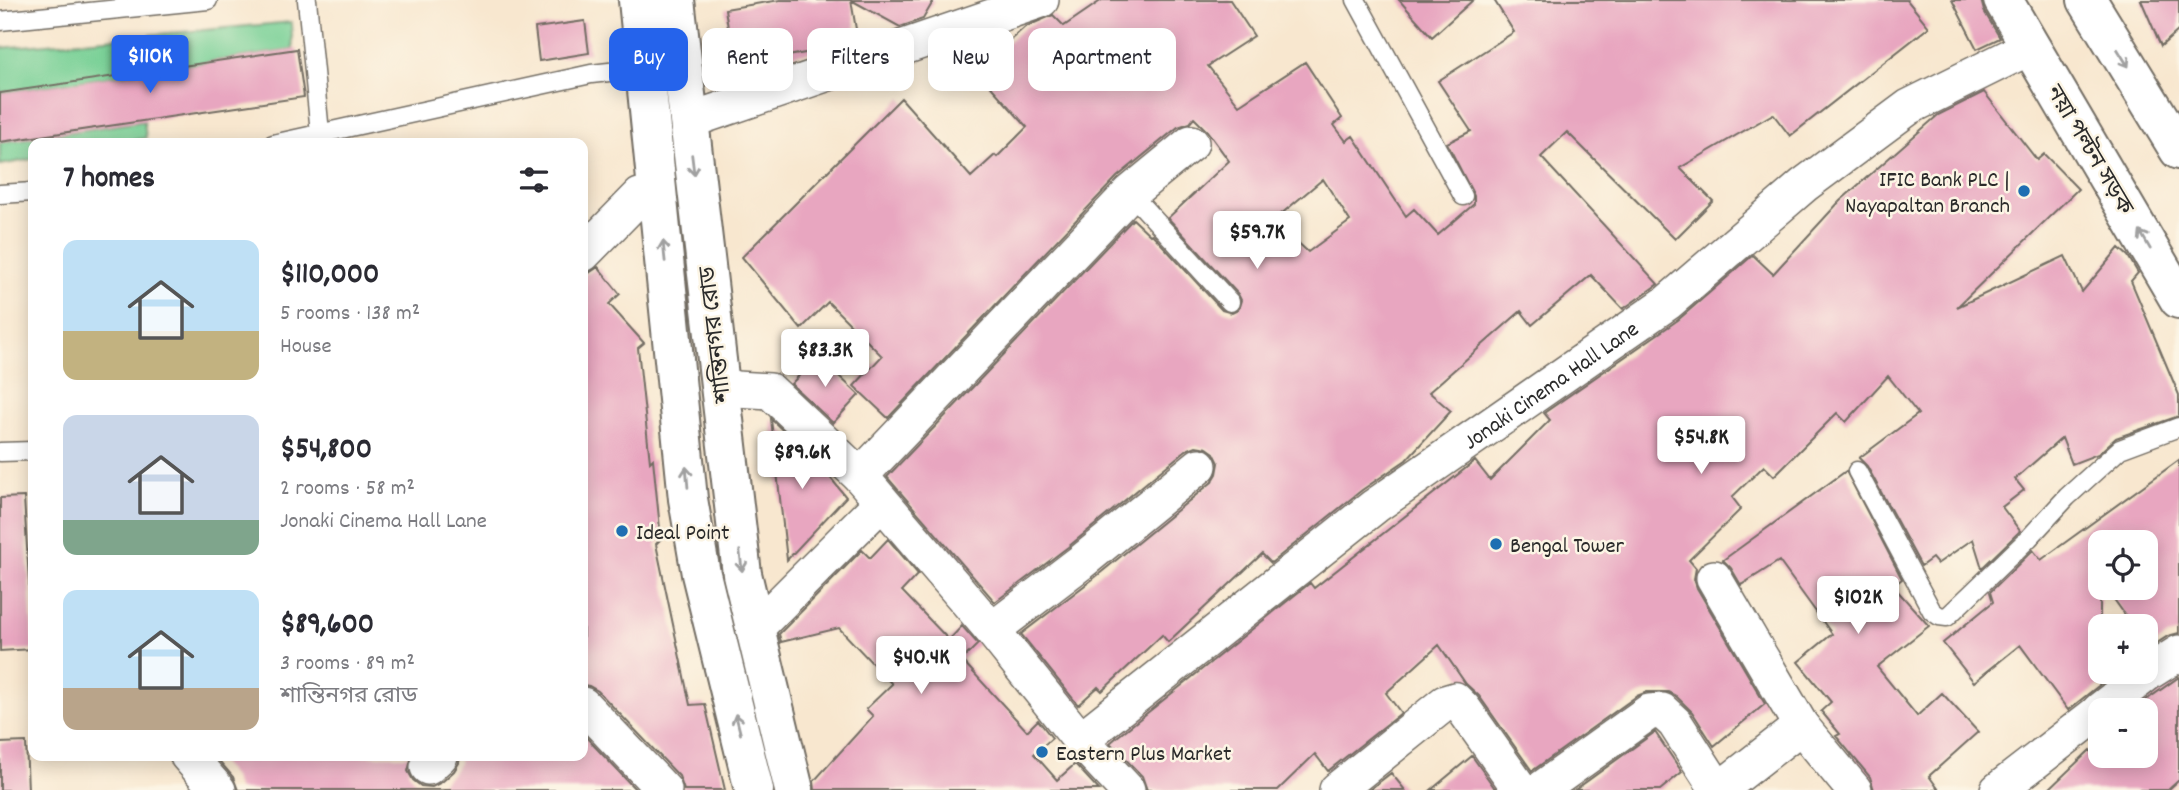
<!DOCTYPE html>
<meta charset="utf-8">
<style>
:root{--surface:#fff;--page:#f7f7f7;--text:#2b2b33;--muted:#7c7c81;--accent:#2563eb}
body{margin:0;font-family:Dekko,"Noto Sans Bengali",sans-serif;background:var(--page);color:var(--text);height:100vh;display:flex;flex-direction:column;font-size:26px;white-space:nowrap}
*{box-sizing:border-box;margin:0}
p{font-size:23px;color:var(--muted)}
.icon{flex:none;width:38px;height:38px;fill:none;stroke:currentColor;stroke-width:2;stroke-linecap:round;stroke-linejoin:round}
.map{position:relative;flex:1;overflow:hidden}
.panel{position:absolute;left:28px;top:138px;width:560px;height:623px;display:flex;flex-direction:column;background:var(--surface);border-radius:14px;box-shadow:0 4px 18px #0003}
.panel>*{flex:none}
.top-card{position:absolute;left:609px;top:28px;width:665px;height:63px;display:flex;gap:14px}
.buttons{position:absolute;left:2088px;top:530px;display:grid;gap:14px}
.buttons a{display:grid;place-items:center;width:70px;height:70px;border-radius:14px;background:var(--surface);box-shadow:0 4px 18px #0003;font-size:35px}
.price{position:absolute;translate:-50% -60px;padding:0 16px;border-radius:7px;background:#fff;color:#222;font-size:23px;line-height:46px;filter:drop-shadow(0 2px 4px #0008)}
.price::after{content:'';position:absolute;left:50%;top:42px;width:21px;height:16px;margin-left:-10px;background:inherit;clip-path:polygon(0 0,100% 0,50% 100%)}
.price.current{background:var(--accent);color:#fff}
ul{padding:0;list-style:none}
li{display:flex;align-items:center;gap:21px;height:175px;padding:0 35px}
li span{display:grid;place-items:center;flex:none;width:196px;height:140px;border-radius:14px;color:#555}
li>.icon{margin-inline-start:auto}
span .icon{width:84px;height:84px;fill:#fffc;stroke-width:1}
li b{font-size:30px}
h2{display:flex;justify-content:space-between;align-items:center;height:84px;padding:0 35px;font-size:30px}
.chip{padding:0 24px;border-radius:14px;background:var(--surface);box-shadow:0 4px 18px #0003;font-size:24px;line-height:63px}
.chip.current{background:var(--accent);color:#fff}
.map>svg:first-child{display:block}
.green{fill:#78d096;stroke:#527e60;stroke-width:2}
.building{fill:#e8a6c0;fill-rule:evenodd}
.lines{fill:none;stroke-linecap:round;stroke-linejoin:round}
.lane-casing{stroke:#736d64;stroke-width:21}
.street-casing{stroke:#736d64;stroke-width:38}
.secondary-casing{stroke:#736d64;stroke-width:42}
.primary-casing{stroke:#736d64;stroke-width:42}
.lane{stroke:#fff;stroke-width:18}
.street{stroke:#fff;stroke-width:35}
.secondary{stroke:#fff;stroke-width:38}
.primary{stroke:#fff;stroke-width:38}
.oneway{stroke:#a0a0a0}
.poi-dot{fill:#1f6fb2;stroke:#fcf5e5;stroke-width:2.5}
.labels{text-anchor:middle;stroke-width:5;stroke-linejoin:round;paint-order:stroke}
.street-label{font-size:23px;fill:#2b2b2b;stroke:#fcf5e5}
.poi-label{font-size:23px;fill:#2b2b2b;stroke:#fcf5e5;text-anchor:start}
</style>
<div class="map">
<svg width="2179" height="790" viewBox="0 0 2179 790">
<rect width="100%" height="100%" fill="#fcf5e5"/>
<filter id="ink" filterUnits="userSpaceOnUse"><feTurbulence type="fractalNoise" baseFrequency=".0143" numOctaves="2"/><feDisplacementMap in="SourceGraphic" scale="14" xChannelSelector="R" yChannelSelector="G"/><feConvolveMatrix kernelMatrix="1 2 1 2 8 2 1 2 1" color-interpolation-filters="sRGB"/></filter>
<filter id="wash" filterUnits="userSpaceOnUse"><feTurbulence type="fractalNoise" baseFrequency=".00686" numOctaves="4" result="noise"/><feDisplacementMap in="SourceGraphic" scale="28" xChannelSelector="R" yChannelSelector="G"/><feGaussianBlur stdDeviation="1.57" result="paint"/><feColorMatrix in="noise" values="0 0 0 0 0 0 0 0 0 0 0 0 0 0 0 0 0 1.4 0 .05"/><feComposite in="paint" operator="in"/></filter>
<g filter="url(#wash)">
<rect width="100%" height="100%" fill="#f8e7cf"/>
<!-- green -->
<path class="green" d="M 291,22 L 293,50 L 154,70 L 150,35 Z
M 129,37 L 136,73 L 0,93 L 0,48 Z
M 144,121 L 146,138 L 117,143 L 33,144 L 33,159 L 0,165 L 0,142 Z"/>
<g id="blocks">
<!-- building -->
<path class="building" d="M 780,0 L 934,0 L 923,19 L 900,27 L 851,0 L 858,41 L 841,47 L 734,65 L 725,9 Z
M 1102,0 L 1230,0 L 1254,36 L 1208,66 L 1239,105 L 1305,62 L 1342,118 L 1334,125 L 1346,141 L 1353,136 L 1406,216 L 1414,209 L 1438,235 L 1474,204 L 1474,196 L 1447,143 L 1471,131 L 1438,81 L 1514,32 L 1494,0 L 1907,0 L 1929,27 L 1790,136 L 1773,114 L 1680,168 L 1713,201 L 1675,239 L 1567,132 L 1541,157 L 1658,284 L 1623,309 L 1591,275 L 1532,325 L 1521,311 L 1429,392 L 1451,411 L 1406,460 L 1362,490 L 1271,563 L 1262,554 L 1168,642 L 1162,635 L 1102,691 L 1098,687 L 1078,705 L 1021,634 L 1093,579 L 1212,482 L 1217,474 L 1219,463 L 1214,453 L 1207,448 L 1196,446 L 1186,450 L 1068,547 L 995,602 L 887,477 L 1133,219 L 1150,235 L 1152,234 L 1222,310 L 1232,313 L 1238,310 L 1241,300 L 1238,294 L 1168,218 L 1229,161 L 1207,131 L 1194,118 L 1190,123 L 1178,127 L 1117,177 L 888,418 L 854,386 L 882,356 L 828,302 L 801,329 L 742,257 L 901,98 L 971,177 L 995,155 L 997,157 L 1027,127 L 976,70 L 1025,27 L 1053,15 L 1064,26 ZM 1323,179 L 1350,221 L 1308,252 L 1274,220 Z
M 1399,0 L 1473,0 L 1432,37 Z
M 1952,0 L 1981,0 L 1984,11 L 2000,38 L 1977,49 Z
M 2141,0 L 2179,0 L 2179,30 L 2161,46 Z
M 585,21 L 589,53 L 539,61 L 535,28 Z
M 297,49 L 304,97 L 0,142 L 0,93 Z
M 1984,92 L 2037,160 L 2044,154 L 2078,189 L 1957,307 L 2065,256 L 2082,292 L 2119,248 L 2128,256 L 2138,273 L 2131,281 L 2179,395 L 2179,416 L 2116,438 L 2098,454 L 2072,464 L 2062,438 L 2015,479 L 2024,490 L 2002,507 L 2020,531 L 1982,568 L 1973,539 L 1937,564 L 1932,558 L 1921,566 L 1867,466 L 1859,458 L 1918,414 L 1888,376 L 1846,422 L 1837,413 L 1774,476 L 1764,466 L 1732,497 L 1741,509 L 1689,560 L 1696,568 L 1694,579 L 1697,588 L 1765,704 L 1714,746 L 1692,712 L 1676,696 L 1668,692 L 1647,692 L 1637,696 L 1532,771 L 1479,696 L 1466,684 L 1439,645 L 1386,693 L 1401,713 L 1328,771 L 1315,754 L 1278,790 L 1147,790 L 1142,776 L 1110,743 L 1117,737 L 1310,583 L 1314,588 L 1475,461 L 1490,480 L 1550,420 L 1544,413 L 1678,320 L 1753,255 L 1773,274 L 1840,201 L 1938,115 Z
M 598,267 L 620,294 L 609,304 L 644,343 L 638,348 L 650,462 L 653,459 L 661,539 L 656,544 L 690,705 L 705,704 L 725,790 L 684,790 L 679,776 L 598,691 L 589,686 L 583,685 L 583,274 L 589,273 Z
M 818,356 L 859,395 L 833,423 L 791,384 Z
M 771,419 L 825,471 L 846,497 L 787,560 Z
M 2179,460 L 2179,633 L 2168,636 L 2146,650 L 2146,626 L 2133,626 L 2106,588 L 2146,588 L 2146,542 L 2100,542 L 2100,672 L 2116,672 L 2068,710 L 2020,645 L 1974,682 L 1943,643 L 1993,602 L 1990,592 L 2033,550 L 2041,560 Z
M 1846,471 L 1902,579 L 1893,586 L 1929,626 L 1877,667 L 1917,716 L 1942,693 L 1978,732 L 1929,776 L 1939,790 L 1874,790 L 1870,777 L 1836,736 L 1840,734 L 1821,711 L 1831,702 L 1798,662 L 1832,634 L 1779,561 L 1741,585 L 1731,568 L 1723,560 Z
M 24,497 L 33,649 L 0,651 L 0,498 Z
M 888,539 L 918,574 L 902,591 L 949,640 L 962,626 L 978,644 L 962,660 L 1027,731 L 1038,720 L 1052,738 L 1034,754 L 1057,780 L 1075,764 L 1099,790 L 815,790 L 814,781 L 873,716 L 866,709 L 892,684 L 839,628 L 781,642 L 779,634 L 862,550 L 870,558 Z
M 2179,677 L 2179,780 L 2168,790 L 2048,790 L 2090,750 L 2096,756 L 2146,756 L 2146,710 L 2132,710 Z
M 1655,732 L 1682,772 L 1660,790 L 1575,790 Z
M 583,734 L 636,790 L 238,790 L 233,777 L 215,756 L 412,756 L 408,771 L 413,780 L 421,786 L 432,787 L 442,782 L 454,771 L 459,763 L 460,756 L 583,756 Z
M 26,742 L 28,790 L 0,790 L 0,743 Z
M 1472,756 L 1496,790 L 1431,790 Z
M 1391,773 L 1405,790 L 1369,790 Z"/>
</g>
</g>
<g filter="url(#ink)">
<use href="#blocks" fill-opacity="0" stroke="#736d64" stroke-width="2"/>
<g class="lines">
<defs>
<path id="lane" d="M 307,0 L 320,133
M 1356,0 L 1463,196
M 0,21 L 208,0
M 273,144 L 591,74 L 645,68
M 1130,193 L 1230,302
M 0,194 L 33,192
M 0,452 L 33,451
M 1857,471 L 1932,611 L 1939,616 L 1947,617 L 2029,538 L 2067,497 L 2120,449 L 2179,427"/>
<g id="street">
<path d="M 688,121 L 1041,0"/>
<path d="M 583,254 L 640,196 L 658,195"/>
<path d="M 720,388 L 770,391 L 860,476 L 992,630 L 1080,740 L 1127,790"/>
<path d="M 860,476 L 1130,193 L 1191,143"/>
<path d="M 1714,578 L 1801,726 L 1854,790"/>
<path d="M 755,629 L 882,502"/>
<path d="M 992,630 L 1080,563 L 1199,466"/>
<path d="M 583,705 L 664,790"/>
<path d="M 2100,710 L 2149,672 L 2179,653"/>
<path id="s1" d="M 1080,740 L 1375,506 L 1667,303 L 1804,185 L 1909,107 L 2030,47"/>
<path d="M 188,756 L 218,790"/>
<path d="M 428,767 L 440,756"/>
<path d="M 1337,790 L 1445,703 L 1455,700 L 1463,708 L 1518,786 L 1523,790"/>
<path d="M 1540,790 L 1649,712 L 1662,711 L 1675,723 L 1718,790"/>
<path d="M 1719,790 L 1801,726"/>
<path d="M 1998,790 L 2100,711"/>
</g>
<path id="secondary" d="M 638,0 L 688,499 L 701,574 L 754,790
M 675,0 L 742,574 L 794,790"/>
<path id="primary" d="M 2003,0 L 2179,299
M 2087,0 L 2179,150"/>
</defs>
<!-- lane casing -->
<use href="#lane" class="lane-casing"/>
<!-- street casing -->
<use href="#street" class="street-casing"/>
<!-- secondary casing -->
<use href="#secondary" class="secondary-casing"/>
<!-- primary casing -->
<use href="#primary" class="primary-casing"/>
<!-- lane -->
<use href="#lane" class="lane"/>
<!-- street -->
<use href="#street" class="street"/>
<!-- secondary -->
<use href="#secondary" class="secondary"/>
<!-- primary -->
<use href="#primary" class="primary"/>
</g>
<!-- one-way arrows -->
<defs><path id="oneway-shaft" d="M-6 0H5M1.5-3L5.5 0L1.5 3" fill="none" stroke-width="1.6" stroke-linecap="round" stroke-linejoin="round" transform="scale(1.75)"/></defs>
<g class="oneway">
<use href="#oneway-shaft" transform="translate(2123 58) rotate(58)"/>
<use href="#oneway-shaft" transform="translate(693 165) rotate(83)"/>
<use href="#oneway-shaft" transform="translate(2145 240) rotate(-120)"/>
<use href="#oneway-shaft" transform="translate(664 251) rotate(-96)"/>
<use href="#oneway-shaft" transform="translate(687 477) rotate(-95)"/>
<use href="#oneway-shaft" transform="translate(741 561) rotate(83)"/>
<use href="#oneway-shaft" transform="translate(738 724) rotate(-104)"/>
</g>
</g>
<!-- markers -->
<g class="poi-dot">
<circle cx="2024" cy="191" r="7"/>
<circle cx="622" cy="531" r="7"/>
<circle cx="1496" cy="544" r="7"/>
<circle cx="1042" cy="752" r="7"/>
</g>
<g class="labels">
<!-- street labels -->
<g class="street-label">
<text transform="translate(2091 149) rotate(59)" y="8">নয়া পল্টন সড়ক</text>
<text transform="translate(714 335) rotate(-97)" y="8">শান্তিনগর রোড</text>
<text dy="8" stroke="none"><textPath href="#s1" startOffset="590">Jonaki Cinema Hall Lane</textPath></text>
</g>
<!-- poi labels -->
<g class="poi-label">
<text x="2010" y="186" text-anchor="end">IFIC Bank PLC |<tspan x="2010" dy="26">Nayapaltan Branch</tspan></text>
<text x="636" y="539">Ideal Point</text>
<text x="1510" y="552">Bengal Tower</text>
<text x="1056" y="760">Eastern Plus Market</text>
</g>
</g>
</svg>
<div class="buttons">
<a><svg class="icon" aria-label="locate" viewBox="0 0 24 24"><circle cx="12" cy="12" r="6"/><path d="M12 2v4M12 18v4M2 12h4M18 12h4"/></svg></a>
<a>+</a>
<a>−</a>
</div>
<b class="price current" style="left:150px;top:95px">$110K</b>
<b class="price" style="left:1257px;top:271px">$59.7K</b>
<b class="price" style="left:825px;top:389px">$83.3K</b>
<b class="price" style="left:1701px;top:476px">$54.8K</b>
<b class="price" style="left:802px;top:491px">$89.6K</b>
<b class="price" style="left:1858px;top:636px">$102K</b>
<b class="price" style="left:921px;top:696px">$40.4K</b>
<div class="top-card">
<a class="chip current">Buy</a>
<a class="chip">Rent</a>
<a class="chip">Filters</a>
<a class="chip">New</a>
<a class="chip">Apartment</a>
</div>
<section class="panel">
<h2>7 homes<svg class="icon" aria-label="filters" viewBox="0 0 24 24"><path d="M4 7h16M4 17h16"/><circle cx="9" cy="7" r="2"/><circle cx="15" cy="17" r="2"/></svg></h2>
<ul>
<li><span style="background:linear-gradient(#bfe0f5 65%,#c2b280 0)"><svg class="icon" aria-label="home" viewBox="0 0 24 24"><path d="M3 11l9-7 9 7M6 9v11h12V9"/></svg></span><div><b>$110,000</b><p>5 rooms · 138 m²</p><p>House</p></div></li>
<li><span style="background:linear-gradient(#c9d6e8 75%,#7fa58c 0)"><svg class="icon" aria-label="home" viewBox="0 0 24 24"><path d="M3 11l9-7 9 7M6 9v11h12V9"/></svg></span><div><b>$54,800</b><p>2 rooms · 58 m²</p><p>Jonaki Cinema Hall Lane</p></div></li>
<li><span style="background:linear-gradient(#bfe0f5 70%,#b9a48a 0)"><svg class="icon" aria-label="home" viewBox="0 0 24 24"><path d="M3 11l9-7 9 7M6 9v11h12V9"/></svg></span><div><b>$89,600</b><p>3 rooms · 89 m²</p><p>শান্তিনগর রোড</p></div></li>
</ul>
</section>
</div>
